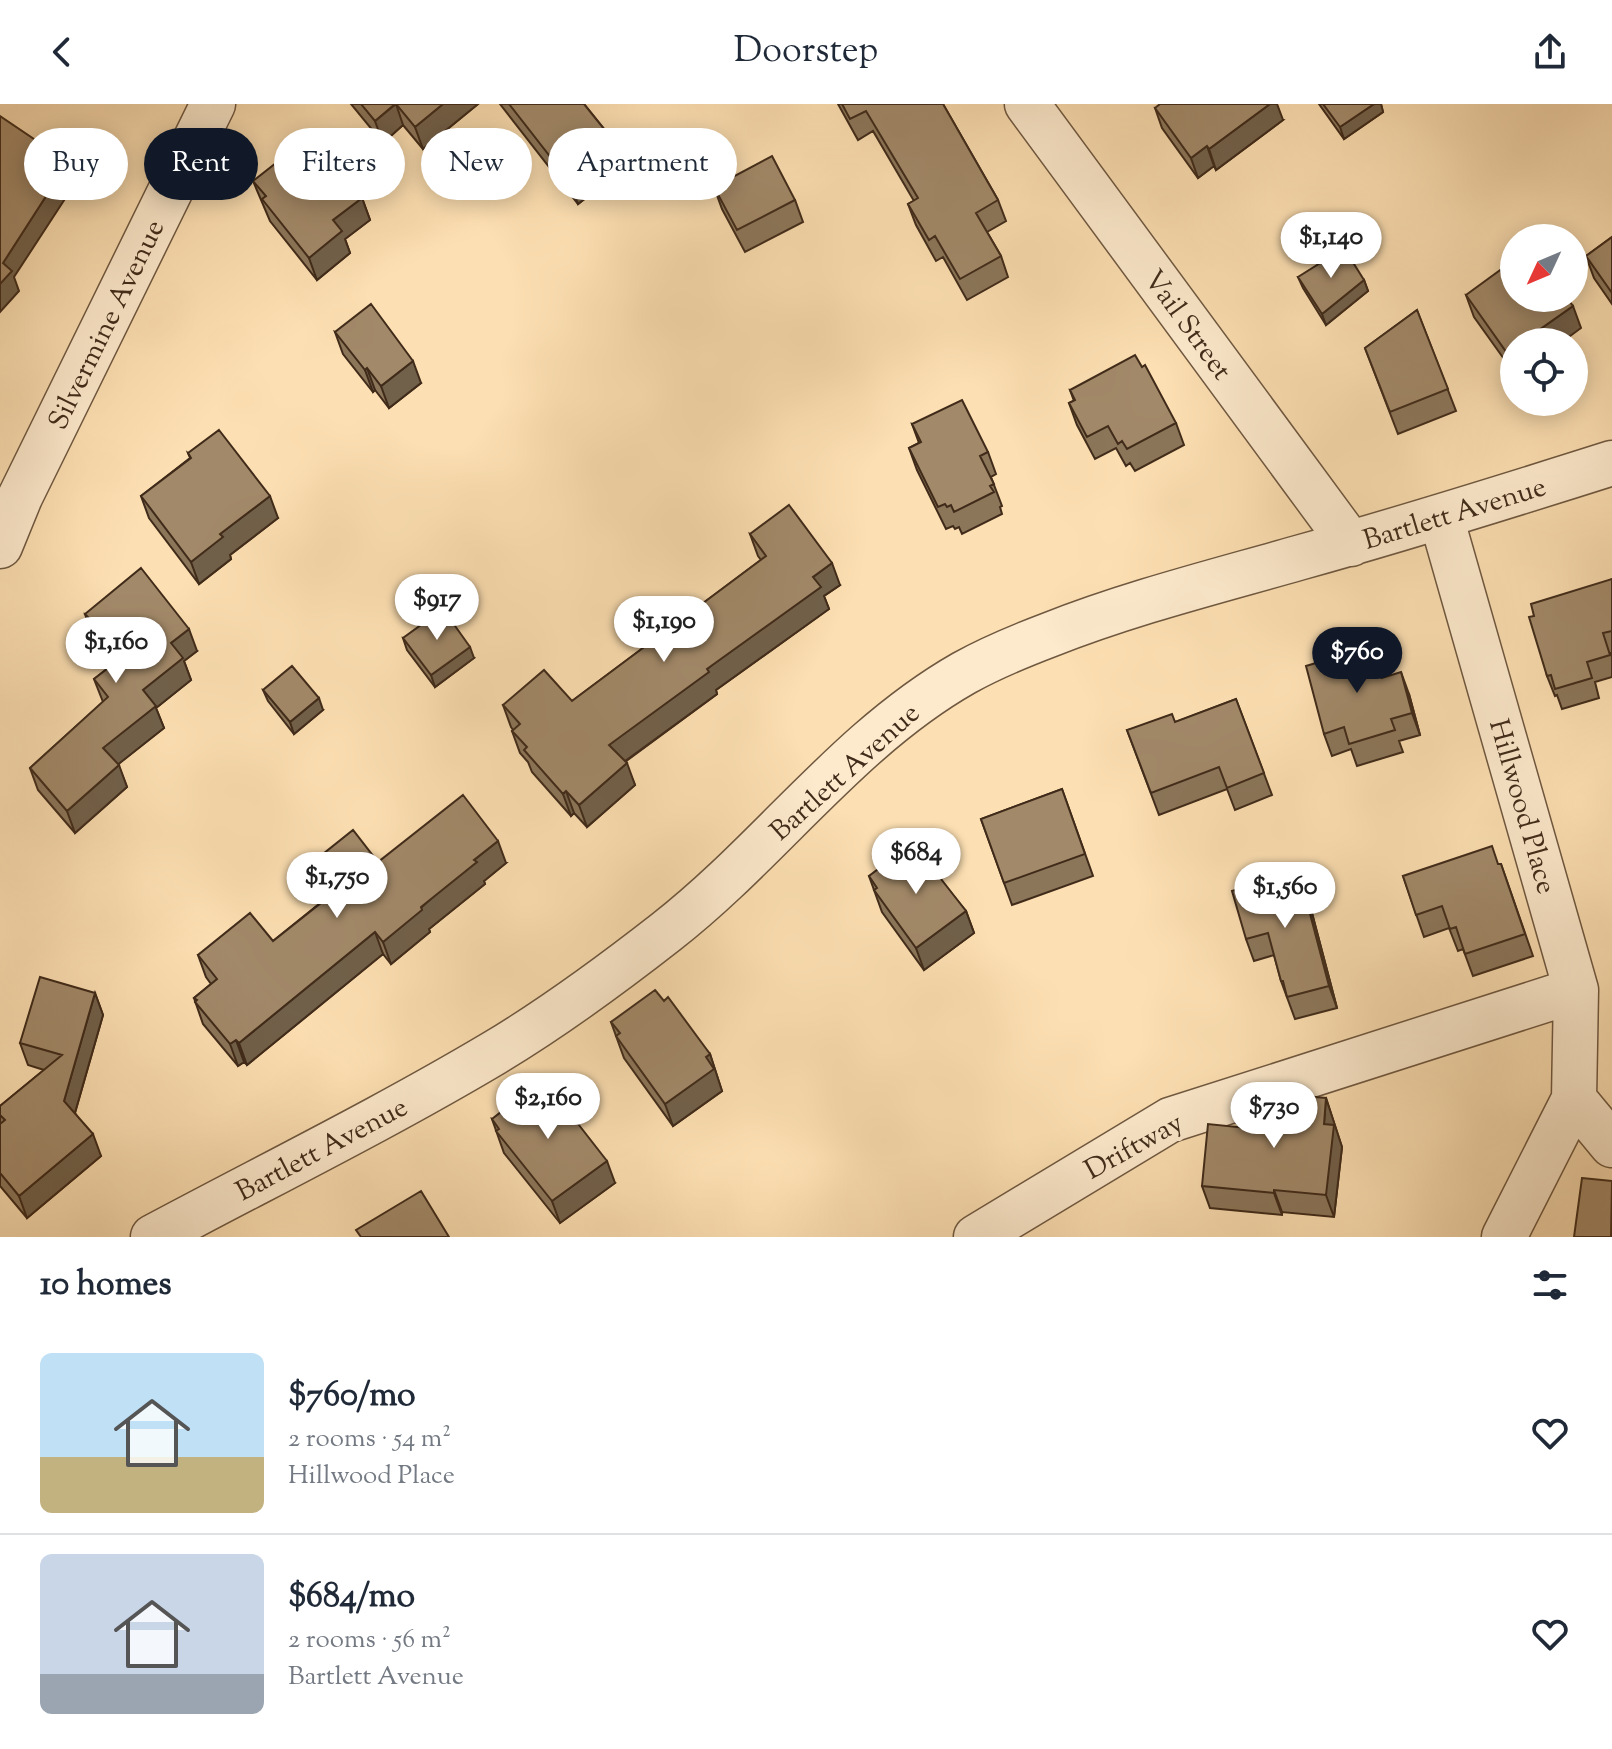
<!DOCTYPE html>
<meta charset="utf-8">
<style>
:root{--surface:#fff;--page:#f2f2f3;--text:#1f2937;--muted:#747a83;--line:#e0e1e3;--accent:#111827}
body{margin:0;font-family:"Sorts Mill Goudy",serif;background:var(--page);color:var(--text);height:100vh;display:flex;flex-direction:column;font-size:30px;white-space:nowrap}
*{box-sizing:border-box;margin:0}
p{font-size:26px;color:var(--muted)}
.icon{flex:none;width:44px;height:44px;fill:none;stroke:currentColor;stroke-width:2;stroke-linecap:round;stroke-linejoin:round}
.map{position:relative;height:1133px;overflow:hidden}
.side{display:flex;flex-direction:column;background:var(--surface);flex:1}
.side>*{flex:none}
.guide{position:absolute;left:24px;top:24px;width:800px;height:72px;display:flex;gap:16px}
.needle{width:52px;rotate:226deg}
.tools{position:absolute;left:1500px;top:120px;display:grid;gap:16px}
.tools a{display:grid;place-items:center;width:88px;height:88px;border-radius:50%;background:var(--surface);box-shadow:0 4px 20px #0003;font-size:40px}
.price{position:absolute;translate:-50% -68px;padding:0 18px;border-radius:28px;background:#fff;color:#222;font-size:26px;line-height:52px;filter:drop-shadow(0 2px 4px #0008)}
.price::after{content:'';position:absolute;left:50%;top:48px;width:24px;height:18px;margin-left:-12px;background:inherit;clip-path:polygon(0 0,100% 0,50% 100%)}
.price.active{background:var(--accent);color:#fff}
ul{padding:0;list-style:none}
li{display:flex;align-items:center;gap:24px;height:200px;padding:0 40px}
li+li{border-top:2px solid var(--line)}
li span{display:grid;place-items:center;flex:none;width:224px;height:160px;border-radius:12px;color:#555}
li>.icon{margin-inline-start:auto}
span .icon{width:96px;height:96px;fill:#fffc;stroke-width:1}
li b{font-size:34px}
h2{display:flex;justify-content:space-between;align-items:center;height:96px;padding:0 40px;font-size:34px}
.tag{padding:0 28px;border-radius:36px;background:var(--surface);box-shadow:0 4px 20px #0003;font-size:28px;line-height:72px}
.tag.active{background:var(--accent);color:#fff}
header{display:flex;justify-content:space-between;align-items:center;height:104px;padding:0 40px;background:var(--surface);font-size:36px;font-weight:600}
.map>svg:first-child{display:block}
.lines{fill:none;stroke-linecap:round;stroke-linejoin:round}
.minor-casing{stroke:#6f5840;stroke-width:47}
.tertiary-casing{stroke:#6f5840;stroke-width:47}
.minor{stroke:#fdeacd;stroke-width:44}
.tertiary{stroke:#fdeacd;stroke-width:44}
.wall{fill:#8b765a;stroke:#402b1a;stroke-width:2}
.shaded-wall{fill:#71604a;stroke:#402b1a;stroke-width:2}
.building{fill:#a28969;stroke:#402b1a;stroke-width:2}
.labels{text-anchor:middle;stroke-width:8;stroke-linejoin:round;paint-order:stroke}
.street-label{font-size:28px;fill:#402b1a;stroke:#fdeacd}
</style>
<header><svg class="icon" aria-label="back" viewBox="0 0 24 24"><path d="M15 5l-7 7 7 7"/></svg>Doorstep<svg class="icon" aria-label="share" viewBox="0 0 24 24"><path d="M12 15V3M7 8l5-5 5 5M5 13v7h14v-7"/></svg></header>
<div class="map">
<svg width="1612" height="1133" viewBox="0 0 1612 1133">
<rect width="100%" height="100%" fill="#fcdfb2"/>
<filter id="stains"><feTurbulence type="fractalNoise" baseFrequency=".0025" numOctaves="4"/><feColorMatrix values="0 0 0 0 .2 0 0 0 0 .09 0 0 0 0 .02 0 0 0 .5 -.17"/></filter>
<radialGradient id="worn" r=".72"><stop offset=".6" stop-color="#630" stop-opacity="0"/><stop offset="1" stop-color="#630" stop-opacity=".3"/></radialGradient>
<g class="lines">
<defs>
<path id="minor" d="M 1027,0 L 1351,440
M 1441,413 L 1576,886 L 1574,995 L 1612,1041
M 153,1133 C 267,1072 383,1015 494,949 C 554,913 611,871 666,828 C 770,747 848,635 964,569 C 991,554 1020,542 1049,531 C 1130,499 1214,478 1298,454 C 1403,425 1508,392 1612,359
M 976,1133 L 1170,1016 L 1576,886
M 1504,1133 L 1574,995"/>
<path id="tertiary" d="M 0,442 L 20,393 L 213,0"/>
</defs>
<!-- minor casing -->
<use href="#minor" class="minor-casing"/>
<!-- tertiary casing -->
<use href="#tertiary" class="tertiary-casing"/>
<!-- minor -->
<use href="#minor" class="minor"/>
<!-- tertiary -->
<use href="#tertiary" class="tertiary"/>
</g>
<!-- wall -->
<path class="wall" d="M 351,0 L 478,0 L 423,45 L 403,21 L 383,39 Z
M 500,0 L 584,0 L 617,41 L 625,63 L 578,100 Z
M 838,0 L 943,0 L 998,96 L 1006,117 L 987,128 L 1001,152 L 1008,173 L 967,196 L 943,153 L 936,157 L 916,121 L 908,100 L 914,97 L 873,27 L 858,36 Z
M 1319,0 L 1381,0 L 1383,8 L 1344,35 Z
M 1155,4 L 1283,16 L 1216,66 L 1214,62 L 1198,74 L 1162,24 Z
M 253,77 L 362,94 L 370,116 L 345,135 L 350,149 L 317,176 L 270,117 Z
M 714,83 L 795,96 L 803,118 L 745,148 L 722,105 Z
M 1612,133 L 1612,200 L 1594,174 L 1586,152 Z
M 1298,173 L 1364,176 L 1368,187 L 1326,221 L 1303,184 Z
M 1466,191 L 1581,224 L 1514,238 L 1514,269 L 1474,213 Z
M 1417,206 L 1456,307 L 1398,330 L 1365,244 Z
M 335,228 L 421,279 L 389,304 L 375,286 L 373,288 L 343,250 Z
M 1070,286 L 1176,319 L 1184,341 L 1135,367 L 1130,359 L 1126,362 L 1116,344 L 1095,355 L 1077,321 L 1069,299 L 1074,297 Z
M 912,320 L 988,348 L 996,370 L 991,373 L 1002,402 L 1000,403 L 1002,410 L 962,430 L 959,423 L 955,425 L 953,422 L 946,425 L 917,366 L 909,344 L 919,339 Z
M 188,349 L 278,414 L 230,451 L 231,455 L 199,480 L 149,414 L 141,392 L 190,354 Z
M 750,430 L 840,481 L 824,492 L 829,505 L 716,586 L 717,590 L 625,658 L 635,681 L 587,723 L 574,709 L 571,712 L 532,668 L 528,658 L 520,649 L 512,627 L 513,626 L 511,623 L 503,601 L 572,597 L 761,456 L 758,452 Z
M 1612,475 L 1612,549 L 1611,549 L 1612,553 L 1612,573 L 1595,578 L 1599,594 L 1562,605 L 1557,591 L 1555,592 L 1547,572 L 1534,512 Z
M 85,510 L 197,547 L 184,557 L 191,576 L 156,604 L 164,624 L 118,660 L 127,683 L 75,729 L 38,686 L 30,664 L 103,598 L 94,575 L 111,562 L 98,547 Z
M 403,534 L 474,554 L 435,583 L 407,546 Z
M 1381,564 L 1383,574 L 1409,590 L 1420,631 L 1399,637 L 1403,648 L 1357,662 L 1351,645 L 1332,652 L 1324,630 Z
M 263,586 L 323,606 L 294,630 L 268,597 Z
M 1236,595 L 1272,691 L 1235,706 L 1227,685 L 1159,711 L 1127,626 L 1176,618 Z
M 1062,685 L 1093,772 L 1012,801 L 981,715 Z
M 323,750 L 378,758 L 506,759 L 484,777 L 485,780 L 429,825 L 430,828 L 391,860 L 383,850 L 247,961 L 244,958 L 238,962 L 203,920 L 194,894 L 211,880 L 206,873 L 198,851 L 273,837 L 340,783 L 331,772 Z
M 921,753 L 966,807 L 974,829 L 924,866 L 882,808 L 869,772 Z
M 1501,760 L 1533,852 L 1473,872 L 1463,845 L 1458,847 L 1449,824 L 1424,833 L 1403,772 Z
M 1299,768 L 1307,790 L 1337,904 L 1295,915 L 1281,877 L 1274,851 L 1254,857 L 1246,835 Z
M 95,889 L 103,911 L 75,1009 L 101,1052 L 27,1114 L 0,1082 L 0,1002 L 44,966 L 28,961 L 20,939 Z
M 664,897 L 710,950 L 722,987 L 673,1022 L 624,954 L 611,918 Z
M 1326,994 L 1342,1043 L 1334,1113 L 1282,1108 L 1282,1111 L 1210,1104 L 1202,1082 L 1266,1026 Z
M 492,1015 L 615,1079 L 560,1119 L 504,1049 Z"/>
<!-- shaded-wall -->
<path class="shaded-wall" d="M 396,0 L 403,21 L 383,39 L 375,17 Z
M 443,0 L 478,0 L 423,45 L 415,23 Z
M 1270,0 L 1277,0 L 1283,16 L 1216,66 L 1209,45 Z
M 1374,0 L 1381,0 L 1383,8 L 1344,35 L 1340,23 Z
M 617,41 L 625,63 L 578,100 L 570,78 Z
M 1207,42 L 1214,62 L 1198,74 L 1191,54 Z
M 68,58 L 76,78 L 14,173 L 19,187 L 0,208 L 0,180 L 3,159 Z
M 362,94 L 370,116 L 345,135 L 350,149 L 317,176 L 309,154 L 333,116 Z
M 1364,176 L 1368,187 L 1326,221 L 1322,210 Z
M 1573,202 L 1581,224 L 1562,238 L 1522,238 Z
M 1514,244 L 1514,267 L 1507,249 Z
M 413,257 L 421,279 L 389,304 L 381,282 Z
M 367,264 L 375,286 L 373,288 L 365,266 Z
M 270,392 L 278,414 L 230,451 L 231,455 L 199,480 L 191,458 L 220,430 Z
M 832,459 L 840,481 L 824,492 L 829,505 L 716,586 L 717,590 L 617,663 L 609,641 L 707,565 L 813,473 Z
M 189,525 L 197,547 L 184,557 L 191,576 L 156,604 L 164,624 L 111,666 L 103,644 L 143,586 L 171,539 Z
M 1373,542 L 1381,564 L 1390,596 L 1382,574 Z
M 470,543 L 474,554 L 435,583 L 431,571 Z
M 1401,568 L 1409,590 L 1420,631 L 1412,609 Z
M 319,594 L 323,606 L 294,630 L 290,618 Z
M 627,659 L 635,681 L 587,723 L 579,701 Z
M 119,661 L 127,683 L 75,729 L 67,707 Z
M 566,687 L 574,709 L 571,712 L 563,690 Z
M 498,737 L 506,759 L 484,777 L 485,780 L 429,825 L 430,828 L 391,860 L 383,838 L 474,756 Z
M 1299,768 L 1307,790 L 1337,904 L 1329,882 Z
M 966,807 L 974,829 L 924,866 L 916,844 Z
M 375,828 L 383,850 L 247,961 L 239,939 Z
M 95,889 L 103,911 L 72,1019 L 64,997 Z
M 236,936 L 244,958 L 238,962 L 230,940 Z
M 710,950 L 722,987 L 673,1022 L 665,1000 L 706,953 Z
M 1326,994 L 1342,1043 L 1334,1113 L 1326,1091 L 1324,1020 Z
M 93,1030 L 101,1052 L 27,1114 L 19,1092 Z
M 607,1057 L 615,1079 L 560,1119 L 552,1097 Z
M 1274,1086 L 1282,1108 L 1282,1111 L 1274,1089 Z"/>
<!-- building -->
<path class="building" d="M 361,0 L 395,0 L 375,17 Z
M 396,0 L 443,0 L 415,23 Z
M 509,0 L 584,0 L 617,41 L 570,78 Z
M 842,0 L 943,0 L 998,96 L 976,109 L 1001,152 L 960,175 L 935,132 L 929,136 L 908,100 L 918,94 L 866,7 L 850,15 Z
M 1160,0 L 1270,0 L 1209,45 L 1207,42 L 1191,54 L 1155,4 Z
M 1323,0 L 1374,0 L 1340,23 Z
M 0,12 L 68,58 L 3,159 L 12,167 L 0,180 Z
M 313,30 L 362,94 L 333,116 L 342,127 L 309,154 L 262,95 L 266,92 L 253,77 Z
M 772,52 L 795,96 L 737,126 L 714,83 Z
M 1612,133 L 1612,189 L 1586,152 Z
M 1344,144 L 1364,176 L 1322,210 L 1298,173 Z
M 1514,156 L 1514,194 L 1567,194 L 1573,202 L 1522,238 L 1514,238 L 1514,244 L 1507,249 L 1466,191 Z
M 371,200 L 413,257 L 381,282 L 367,264 L 365,266 L 335,228 Z
M 1417,206 L 1448,285 L 1390,308 L 1365,244 Z
M 1135,251 L 1142,263 L 1145,261 L 1176,319 L 1127,345 L 1122,337 L 1118,340 L 1108,322 L 1087,333 L 1069,299 L 1075,296 L 1070,286 Z
M 962,296 L 988,348 L 980,352 L 994,380 L 990,382 L 994,388 L 954,408 L 951,401 L 947,403 L 945,400 L 938,403 L 909,344 L 921,338 L 912,320 Z
M 219,326 L 270,392 L 220,430 L 223,433 L 191,458 L 141,392 L 191,354 L 188,349 Z
M 789,401 L 832,459 L 813,473 L 821,483 L 707,565 L 709,568 L 609,641 L 627,659 L 579,701 L 566,687 L 563,690 L 524,646 L 527,643 L 512,627 L 520,620 L 503,601 L 544,566 L 572,597 L 766,452 L 750,430 Z
M 141,464 L 189,525 L 171,539 L 183,554 L 143,586 L 156,602 L 103,644 L 119,661 L 67,707 L 30,664 L 108,593 L 94,575 L 117,557 L 90,525 L 95,521 L 85,510 Z
M 1612,475 L 1612,527 L 1603,529 L 1610,551 L 1587,558 L 1592,574 L 1555,585 L 1551,571 L 1547,572 L 1529,513 L 1534,512 L 1531,500 Z
M 443,505 L 470,543 L 431,571 L 403,534 Z
M 1373,542 L 1382,574 L 1401,568 L 1412,609 L 1391,615 L 1395,626 L 1349,640 L 1344,623 L 1324,630 L 1306,562 Z
M 292,562 L 319,594 L 290,618 L 263,586 Z
M 1236,595 L 1264,669 L 1227,684 L 1219,663 L 1151,689 L 1127,626 L 1172,610 L 1175,618 Z
M 1062,685 L 1085,750 L 1004,779 L 981,715 Z
M 463,691 L 498,737 L 474,756 L 477,758 L 421,803 L 422,806 L 383,838 L 375,828 L 239,939 L 236,936 L 230,940 L 195,898 L 197,896 L 194,894 L 217,875 L 198,851 L 250,809 L 273,837 L 346,779 L 323,750 L 353,726 L 378,758 Z
M 911,740 L 921,753 L 923,752 L 966,807 L 916,844 L 874,786 L 877,784 L 869,772 Z
M 1492,742 L 1498,760 L 1501,760 L 1525,830 L 1465,850 L 1456,823 L 1450,825 L 1442,802 L 1416,811 L 1403,772 Z
M 1299,768 L 1329,882 L 1287,893 L 1283,877 L 1281,877 L 1268,829 L 1246,835 L 1232,787 Z
M 40,873 L 95,889 L 64,997 L 93,1030 L 19,1092 L 0,1069 L 0,1020 L 5,1016 L 0,1011 L 0,1002 L 62,951 L 20,939 Z
M 655,886 L 664,897 L 668,893 L 710,950 L 706,953 L 714,965 L 665,1000 L 616,932 L 620,929 L 611,918 Z
M 543,975 L 607,1057 L 552,1097 L 496,1027 L 499,1025 L 492,1015 Z
M 1269,989 L 1326,994 L 1324,1020 L 1334,1021 L 1326,1091 L 1274,1086 L 1274,1089 L 1202,1082 L 1208,1020 L 1266,1026 Z
M 1582,1074 L 1612,1077 L 1611,1133 L 1574,1133 Z
M 421,1087 L 449,1133 L 361,1133 L 356,1126 Z"/>
<g class="labels">
<!-- street labels -->
<g class="street-label">
<text transform="translate(105 220) rotate(-64)" y="10">Silvermine Avenue</text>
<text transform="translate(1189 220) rotate(54)" y="10">Vail Street</text>
<text transform="translate(1454 408) rotate(-17)" y="10">Bartlett Avenue</text>
<text transform="translate(844 667) rotate(-42)" y="10">Bartlett Avenue</text>
<text transform="translate(1524 702) rotate(74)" y="10">Hillwood Place</text>
<text transform="translate(1133 1041) rotate(-29)" y="10">Driftway</text>
<text transform="translate(321 1044) rotate(-28)" y="10">Bartlett Avenue</text>
</g>
</g>
<rect width="100%" height="100%" filter="url(#stains)"/>
<rect width="100%" height="100%" fill="url(#worn)"/>
</svg>
<div class="tools">
<a><svg class="needle" viewBox="-14 -14 28 28"><path d="M0-13l5 13h-10z" fill="#e53935"/><path d="M0 13l5-13h-10z" fill="#747a83"/></svg></a>
<a><svg class="icon" aria-label="locate" viewBox="0 0 24 24"><circle cx="12" cy="12" r="6"/><path d="M12 2v4M12 18v4M2 12h4M18 12h4"/></svg></a>
</div>
<b class="price" style="left:1331px;top:176px">$1,140</b>
<b class="price" style="left:437px;top:538px">$917</b>
<b class="price" style="left:664px;top:560px">$1,190</b>
<b class="price" style="left:116px;top:581px">$1,160</b>
<b class="price active" style="left:1357px;top:591px">$760</b>
<b class="price" style="left:916px;top:792px">$684</b>
<b class="price" style="left:337px;top:816px">$1,750</b>
<b class="price" style="left:1285px;top:826px">$1,560</b>
<b class="price" style="left:548px;top:1037px">$2,160</b>
<b class="price" style="left:1274px;top:1046px">$730</b>
<div class="guide">
<a class="tag">Buy</a>
<a class="tag active">Rent</a>
<a class="tag">Filters</a>
<a class="tag">New</a>
<a class="tag">Apartment</a>
</div>
</div>
<section class="side">
<h2>10 homes<svg class="icon" aria-label="filters" viewBox="0 0 24 24"><path d="M4 7h16M4 17h16"/><circle cx="9" cy="7" r="2"/><circle cx="15" cy="17" r="2"/></svg></h2>
<ul>
<li><span style="background:linear-gradient(#bfe0f5 65%,#c2b280 0)"><svg class="icon" aria-label="home" viewBox="0 0 24 24"><path d="M3 11l9-7 9 7M6 9v11h12V9"/></svg></span><div><b>$760/mo</b><p>2 rooms · 54 m²</p><p>Hillwood Place</p></div><svg class="icon" aria-label="heart" viewBox="0 0 24 24"><path d="M12 20l-8-8c-3-5 5-10 8-4 3-6 11-1 8 4z"/></svg></li>
<li><span style="background:linear-gradient(#c9d6e8 75%,#9aa5b1 0)"><svg class="icon" aria-label="home" viewBox="0 0 24 24"><path d="M3 11l9-7 9 7M6 9v11h12V9"/></svg></span><div><b>$684/mo</b><p>2 rooms · 56 m²</p><p>Bartlett Avenue</p></div><svg class="icon" aria-label="heart" viewBox="0 0 24 24"><path d="M12 20l-8-8c-3-5 5-10 8-4 3-6 11-1 8 4z"/></svg></li>
</ul>
</section>
